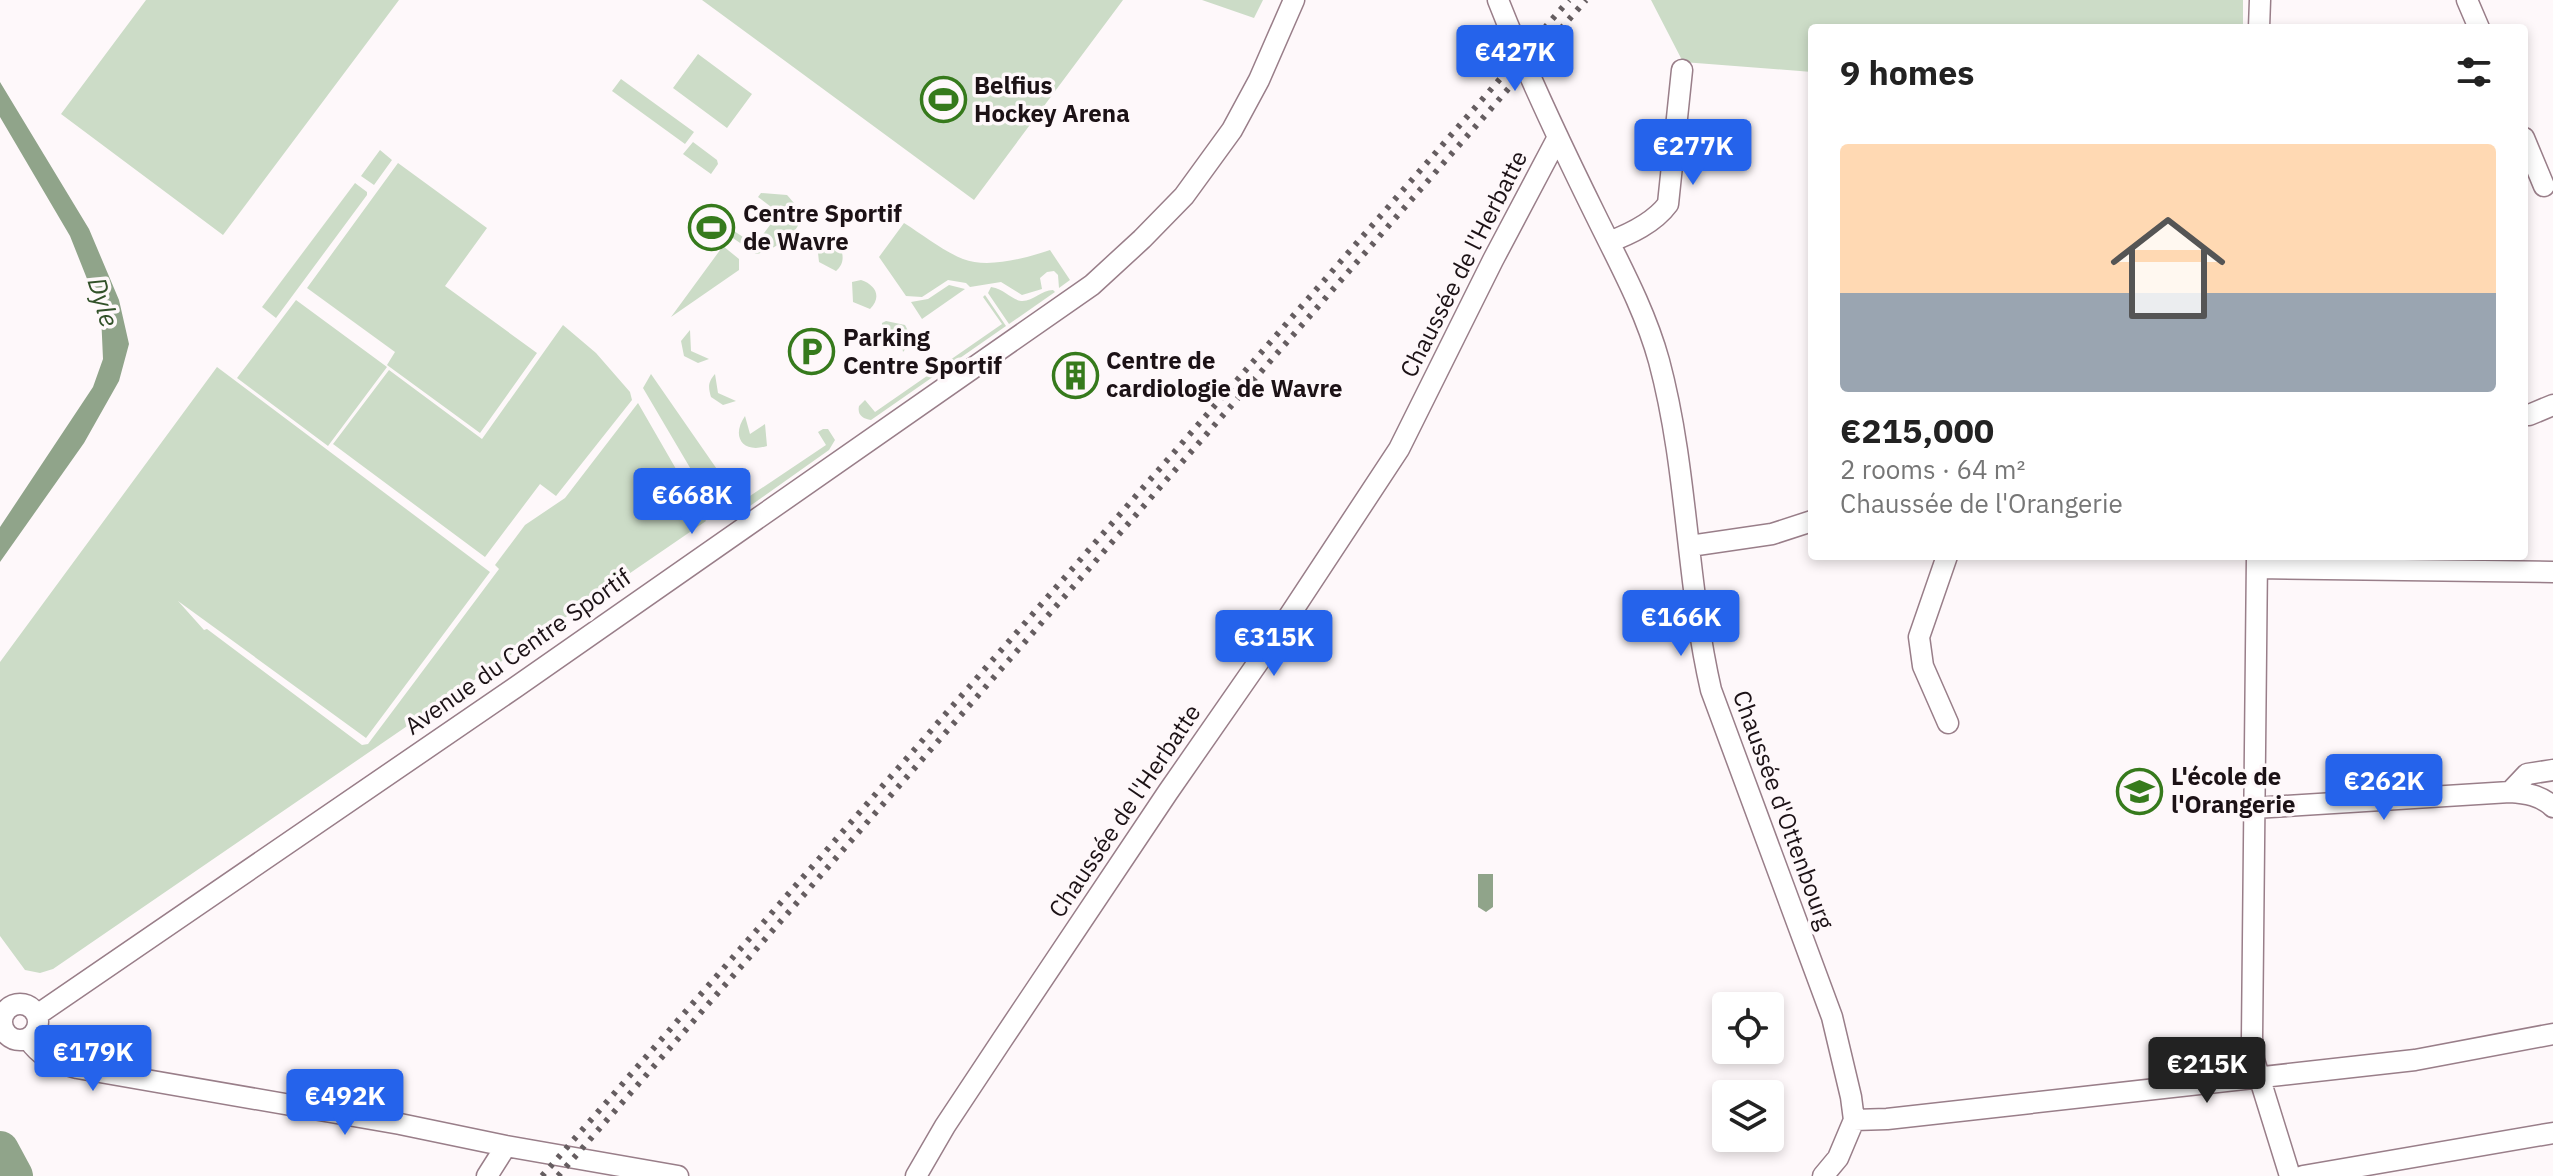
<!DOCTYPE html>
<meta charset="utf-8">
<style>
:root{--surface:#fff;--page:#f6f6f6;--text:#222;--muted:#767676;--accent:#2563eb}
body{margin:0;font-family:"IBM Plex Sans",sans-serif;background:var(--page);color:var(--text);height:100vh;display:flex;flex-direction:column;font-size:30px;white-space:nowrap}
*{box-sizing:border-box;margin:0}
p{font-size:26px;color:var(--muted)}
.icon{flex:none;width:44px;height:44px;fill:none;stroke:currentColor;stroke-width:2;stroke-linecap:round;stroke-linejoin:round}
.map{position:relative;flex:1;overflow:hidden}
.drawer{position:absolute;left:1808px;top:24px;width:720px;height:536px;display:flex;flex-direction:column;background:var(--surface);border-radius:8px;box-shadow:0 4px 12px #0003}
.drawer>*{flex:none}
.buttons{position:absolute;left:1712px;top:992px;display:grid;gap:16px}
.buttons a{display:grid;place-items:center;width:72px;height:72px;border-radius:8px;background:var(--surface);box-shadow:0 4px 12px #0003;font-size:40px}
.price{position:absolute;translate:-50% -68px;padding:0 18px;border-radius:8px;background:var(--accent);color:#fff;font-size:26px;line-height:52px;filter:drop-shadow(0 2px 4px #0008)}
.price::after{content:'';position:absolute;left:50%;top:48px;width:24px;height:18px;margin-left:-12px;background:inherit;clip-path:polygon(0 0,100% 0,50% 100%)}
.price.current{background:#222;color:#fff}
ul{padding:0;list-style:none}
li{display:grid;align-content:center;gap:16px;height:424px;padding:0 32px}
li span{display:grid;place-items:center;height:248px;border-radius:8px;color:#555}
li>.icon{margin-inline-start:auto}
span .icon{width:144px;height:144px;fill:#fffc;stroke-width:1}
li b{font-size:34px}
h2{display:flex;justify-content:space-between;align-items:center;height:96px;padding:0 32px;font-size:34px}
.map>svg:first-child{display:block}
.green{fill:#ccdcc7}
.water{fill:#90a48a}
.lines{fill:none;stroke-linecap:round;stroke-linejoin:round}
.river{stroke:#90a48a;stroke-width:38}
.minor-casing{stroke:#997e89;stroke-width:23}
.minor{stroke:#fff;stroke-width:20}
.rail{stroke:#655d60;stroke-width:6;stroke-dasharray:4 8;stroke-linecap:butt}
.labels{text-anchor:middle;stroke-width:7;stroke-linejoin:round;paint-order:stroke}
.poi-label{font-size:24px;font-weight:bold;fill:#1c1216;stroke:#fef8fa;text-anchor:start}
.street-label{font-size:24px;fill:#1c1216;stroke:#fef8fa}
.water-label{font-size:26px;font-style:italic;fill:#325129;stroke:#fef8fa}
</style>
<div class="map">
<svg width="2553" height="1176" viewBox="0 0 2553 1176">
<rect width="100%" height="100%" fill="#fef8fa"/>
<!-- green -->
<path class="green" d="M 146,0 L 399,0 L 223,235 L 61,114 Z
M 702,0 L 1123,0 L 974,200 Z
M 1202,0 L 1263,0 L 1254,18 Z
M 1651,0 L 2243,0 L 2243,28 L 1812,28 L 1812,72 L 1683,62 Z
M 698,54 L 752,94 L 727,128 L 673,88 Z
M 621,79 L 694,132 L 685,144 L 612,91 Z
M 693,142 L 717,160 L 718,164 L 711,174 L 683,154 Z
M 380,150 L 392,160 L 374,185 L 361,176 Z
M 398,163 L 487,228 L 445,286 L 537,353 L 480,433 L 387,365 L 395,352 L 307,288 Z
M 355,183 L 367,192 L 367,195 L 276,318 L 262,307 Z
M 761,193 L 787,195 C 793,202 800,208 800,218 C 800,234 770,252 756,254 L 730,236 L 734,231 L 755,245 L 779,213 L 758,197 Z
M 904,223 C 923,235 943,251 963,259 C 988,269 1026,258 1050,250 L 1070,280 L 1059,288 L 1058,275 L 1054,271 L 1047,272 L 1040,278 L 1042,289 L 1022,295 L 1001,282 L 970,287 L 966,283 L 948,280 L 922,297 L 906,296 L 879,257 Z
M 827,242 L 840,247 C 844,256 844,264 836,271 L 819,262 L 817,244 Z
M 723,246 L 739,259 L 739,270 L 671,317 Z
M 861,280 C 876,285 882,297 870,309 L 853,302 L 852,282 Z
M 949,285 L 965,289 L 922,319 L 911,302 L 928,299 Z
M 991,287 C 1005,289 1010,299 1021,301 C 1033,302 1041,290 1053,290 L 1055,292 L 1009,324 L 988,293 Z
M 985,295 L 1006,326 L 871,420 C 863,419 857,415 859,406 L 865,400 L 875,412 L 1002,324 L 983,297 Z
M 296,300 L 387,367 L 328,446 L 237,378 Z
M 886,321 L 905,325 C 911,335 911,343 903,352 L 900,333 L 883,344 L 882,323 Z
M 563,325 L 596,353 L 630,392 L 632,400 L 556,496 L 540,484 L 485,557 L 333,444 L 389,370 L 482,439 Z
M 690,330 L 691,351 L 709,359 L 698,363 L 684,356 L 681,341 Z
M 217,367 L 490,572 L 366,738 L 178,601 L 204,630 L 207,629 L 362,745 L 368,744 L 499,569 L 495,565 L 525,525 L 565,498 L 638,403 L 706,521 L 53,969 L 40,973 L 25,970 L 0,936 L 0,662 Z
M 651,374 L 730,488 L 709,500 L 643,388 Z
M 715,374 L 718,393 L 736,401 L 723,405 L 711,397 C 708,387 708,382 715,374 Z
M 745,416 L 750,434 L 765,424 L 767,446 C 742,454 731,436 745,416 Z
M 823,429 L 828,429 L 835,440 L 829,450 L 750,506 L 745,506 L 744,500 L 826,445 L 818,432 Z"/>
<!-- water -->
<path class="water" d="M 0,82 L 89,229 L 119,300 L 129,344 L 119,381 L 84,443 L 0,562 L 0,527 L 93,387 L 103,359 L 101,314 L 70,236 L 0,117 Z
M 1478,874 L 1493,874 L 1493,907 L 1486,912 L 1478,907 Z"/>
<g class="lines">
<!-- river -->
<path class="river" d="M 0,1150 L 14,1176"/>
<defs>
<path id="minor" d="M 1498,0 C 1527,74 1561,145 1596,216 C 1619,263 1645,310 1659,361 C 1688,469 1686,581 1711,690 L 1832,1017 L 1851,1097 L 1854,1120 L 1838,1158 L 1823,1176
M 2467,0 L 2479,28
M 2259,28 L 2260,0
M 2524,138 L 2544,186
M 1609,242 C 1630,234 1654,223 1668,204 L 1682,70
M 2524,414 L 2529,415 L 2553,405
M 1690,546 L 1772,534 L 1812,521
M 1947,556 L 1919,637 L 1923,666 L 1948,723
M 2257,556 L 2252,1038 L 2254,1060 L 2290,1176
M 2257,568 L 2553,572
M 2510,792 L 2527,774 L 2553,770
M 2254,808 L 2510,792 C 2525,793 2541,795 2553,807
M2 1022a18 18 0 1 1 36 0a18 18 0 1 1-36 0Z
M 37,1015 L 516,687 L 1092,285 L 1142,239 L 1184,196 L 1232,130 L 1259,80 L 1294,0
M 28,1039 C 42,1059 53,1061 77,1068 L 400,1124 L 506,1146 L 678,1176
M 1854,1120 L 1887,1119 L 2415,1060 L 2553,1034
M 487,1176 L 506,1146
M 916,1176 L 945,1126 L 1002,1040 L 1168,792 L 1266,651 L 1399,449 L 1493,260 L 1558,137
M 2303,1176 L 2553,1133"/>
</defs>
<!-- minor casing -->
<use href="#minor" class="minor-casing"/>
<!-- minor -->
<use href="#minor" class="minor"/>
<!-- rail -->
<path class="rail" d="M 542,1176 L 1569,0
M 558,1176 L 1586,0"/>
</g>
<!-- icons -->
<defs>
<symbol id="stadium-ring" viewBox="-11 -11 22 22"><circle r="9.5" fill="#fef8fa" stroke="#367a1c" stroke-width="1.5"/><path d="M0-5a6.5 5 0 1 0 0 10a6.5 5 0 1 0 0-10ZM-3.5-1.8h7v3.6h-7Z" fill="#367a1c"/></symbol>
<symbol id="parking-ring" viewBox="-11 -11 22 22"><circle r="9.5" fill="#fef8fa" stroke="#367a1c" stroke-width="1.5"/><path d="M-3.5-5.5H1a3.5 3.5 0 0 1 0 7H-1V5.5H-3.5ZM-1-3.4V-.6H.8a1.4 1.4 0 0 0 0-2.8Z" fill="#367a1c"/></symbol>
<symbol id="building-ring" viewBox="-11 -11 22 22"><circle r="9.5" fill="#fef8fa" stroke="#367a1c" stroke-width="1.5"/><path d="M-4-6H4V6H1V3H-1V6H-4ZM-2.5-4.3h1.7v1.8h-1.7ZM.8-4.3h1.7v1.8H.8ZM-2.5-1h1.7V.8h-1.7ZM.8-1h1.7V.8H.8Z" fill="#367a1c"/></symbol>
<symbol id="school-ring" viewBox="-11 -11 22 22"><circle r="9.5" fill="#fef8fa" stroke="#367a1c" stroke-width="1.5"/><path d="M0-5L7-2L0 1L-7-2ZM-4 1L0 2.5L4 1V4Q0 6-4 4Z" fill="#367a1c"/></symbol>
</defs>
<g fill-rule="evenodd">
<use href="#stadium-ring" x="918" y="74" width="51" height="51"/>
<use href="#stadium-ring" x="686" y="202" width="51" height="51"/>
<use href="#parking-ring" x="786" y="326" width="51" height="51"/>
<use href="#building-ring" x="1050" y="350" width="51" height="51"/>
<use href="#school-ring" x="2114" y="766" width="51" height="51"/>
</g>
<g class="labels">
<!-- poi labels -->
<g class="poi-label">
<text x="974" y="94">Belfius<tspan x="974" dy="28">Hockey Arena</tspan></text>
<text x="743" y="222">Centre Sportif<tspan x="743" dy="28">de Wavre</tspan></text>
<text x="843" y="346">Parking<tspan x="843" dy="28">Centre Sportif</tspan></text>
<text x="1106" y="369">Centre de<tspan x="1106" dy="28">cardiologie de Wavre</tspan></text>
<text x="2171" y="785">L'école de<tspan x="2171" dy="28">l'Orangerie</tspan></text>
</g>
<!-- street labels -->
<g class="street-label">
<text transform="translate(1464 264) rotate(-63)" y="8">Chaussée de l'Herbatte</text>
<text transform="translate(518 652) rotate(-35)" y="8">Avenue du Centre Sportif</text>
<text transform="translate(1783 810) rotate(70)" y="8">Chaussée d'Ottenbourg</text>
<text transform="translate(1125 811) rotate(-56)" y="8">Chaussée de l'Herbatte</text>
</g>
<!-- water labels -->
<g class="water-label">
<text transform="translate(103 302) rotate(73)" y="9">Dyle</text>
</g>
</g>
</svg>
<div class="buttons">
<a><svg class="icon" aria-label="locate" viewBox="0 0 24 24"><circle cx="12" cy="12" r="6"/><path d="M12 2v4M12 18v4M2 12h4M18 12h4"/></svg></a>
<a><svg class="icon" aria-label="layers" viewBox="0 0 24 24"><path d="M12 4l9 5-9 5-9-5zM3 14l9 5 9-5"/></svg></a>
</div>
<b class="price" style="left:1515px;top:93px">€427K</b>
<b class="price" style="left:1693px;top:187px">€277K</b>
<b class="price" style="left:692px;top:536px">€668K</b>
<b class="price" style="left:1681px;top:658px">€166K</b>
<b class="price" style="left:1274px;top:678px">€315K</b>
<b class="price" style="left:2384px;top:822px">€262K</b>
<b class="price" style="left:93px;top:1093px">€179K</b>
<b class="price current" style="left:2207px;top:1105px">€215K</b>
<b class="price" style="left:345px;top:1137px">€492K</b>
<section class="drawer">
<h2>9 homes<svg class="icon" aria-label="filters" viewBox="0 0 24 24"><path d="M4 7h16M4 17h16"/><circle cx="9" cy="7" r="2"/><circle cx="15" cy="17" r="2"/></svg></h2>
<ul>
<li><span style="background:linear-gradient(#ffd9b3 60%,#9aa5b1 0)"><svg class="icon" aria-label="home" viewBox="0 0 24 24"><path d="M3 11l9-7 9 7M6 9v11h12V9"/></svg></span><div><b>€215,000</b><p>2 rooms · 64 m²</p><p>Chaussée de l'Orangerie</p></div></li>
</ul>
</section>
</div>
